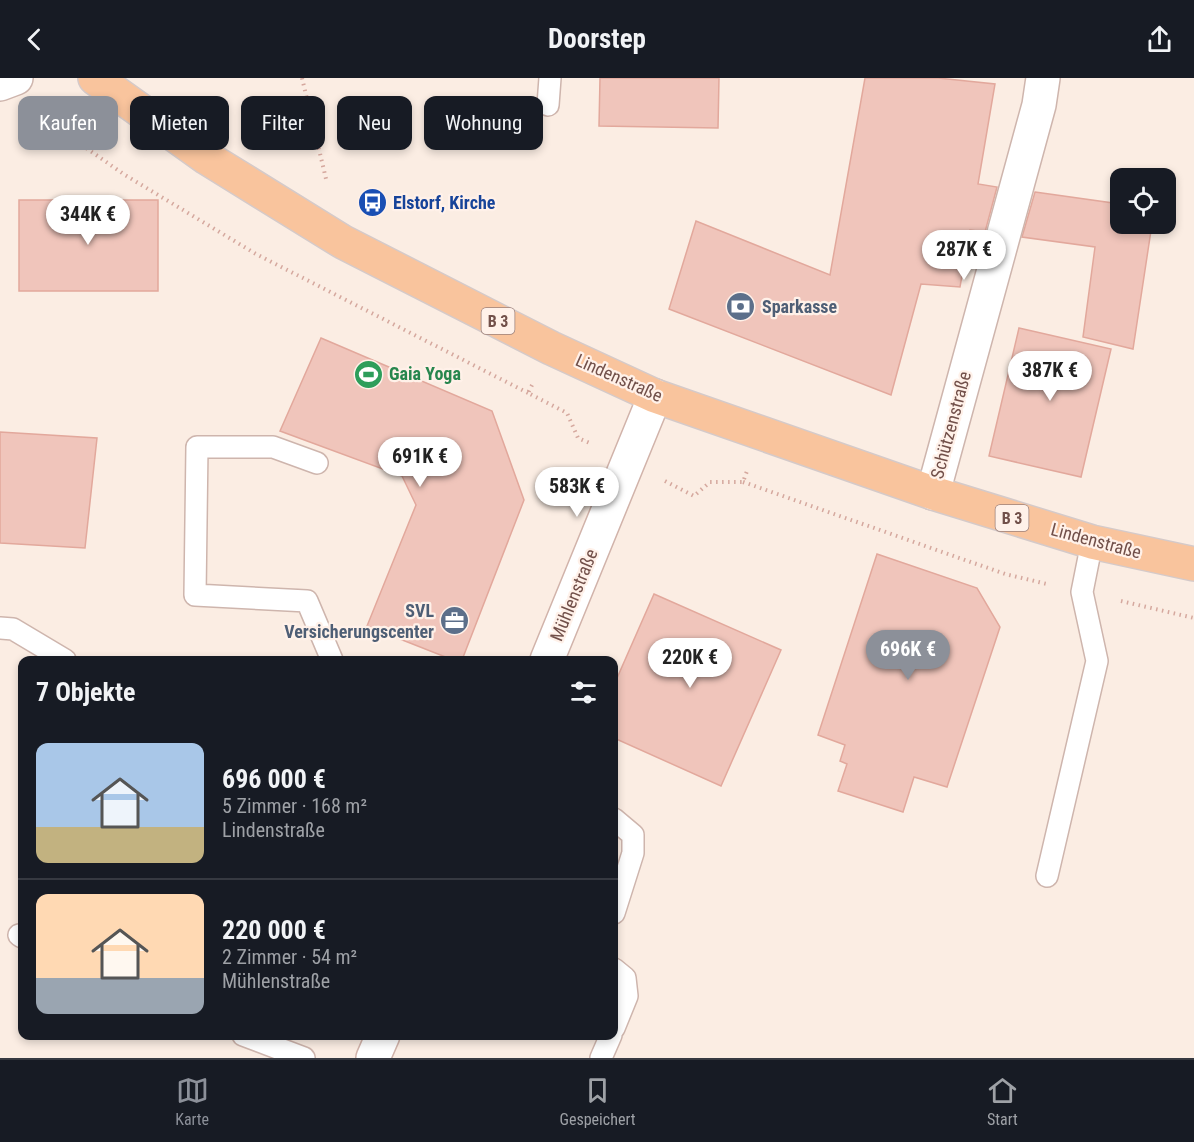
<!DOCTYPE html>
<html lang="de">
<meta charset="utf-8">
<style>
:root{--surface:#171b24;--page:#242831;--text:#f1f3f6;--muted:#9ea1a6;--line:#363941;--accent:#8c9099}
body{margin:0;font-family:"Roboto Condensed",sans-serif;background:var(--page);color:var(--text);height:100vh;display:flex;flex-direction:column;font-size:22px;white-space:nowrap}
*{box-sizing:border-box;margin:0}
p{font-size:20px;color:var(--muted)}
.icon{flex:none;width:33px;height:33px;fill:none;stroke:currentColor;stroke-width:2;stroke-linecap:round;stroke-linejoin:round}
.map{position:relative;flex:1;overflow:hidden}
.panel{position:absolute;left:18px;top:578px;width:600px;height:384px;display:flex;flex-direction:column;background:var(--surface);border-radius:12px;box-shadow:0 3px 9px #0003}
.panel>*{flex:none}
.hud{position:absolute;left:18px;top:18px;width:600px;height:54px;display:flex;gap:12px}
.fabs{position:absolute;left:1110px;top:90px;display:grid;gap:12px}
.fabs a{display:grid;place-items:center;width:66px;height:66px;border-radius:12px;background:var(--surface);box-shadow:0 3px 9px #0003;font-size:30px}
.price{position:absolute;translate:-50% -51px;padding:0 14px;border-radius:21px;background:#fff;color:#222;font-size:20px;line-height:39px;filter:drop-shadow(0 2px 3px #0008)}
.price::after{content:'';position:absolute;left:50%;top:36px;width:18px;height:14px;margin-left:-9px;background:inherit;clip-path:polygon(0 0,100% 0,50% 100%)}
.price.on{background:var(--accent);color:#fff}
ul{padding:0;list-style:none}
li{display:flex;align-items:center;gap:18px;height:150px;padding:0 18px}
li+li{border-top:2px solid var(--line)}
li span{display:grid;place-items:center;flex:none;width:168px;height:120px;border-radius:12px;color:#555}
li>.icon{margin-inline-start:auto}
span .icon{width:72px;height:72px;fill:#fffc;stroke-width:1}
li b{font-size:26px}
h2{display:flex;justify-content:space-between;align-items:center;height:72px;padding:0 18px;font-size:26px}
.tag{padding:0 21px;border-radius:12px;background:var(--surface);box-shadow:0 3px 9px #0003;font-size:21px;line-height:54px}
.tag.on{background:var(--accent);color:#fff}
header{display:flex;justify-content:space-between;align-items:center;height:78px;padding:0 18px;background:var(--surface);font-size:27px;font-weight:700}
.menu{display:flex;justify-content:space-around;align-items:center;height:84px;border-top:2px solid var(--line);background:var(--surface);font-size:16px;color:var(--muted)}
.menu a{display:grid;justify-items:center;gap:3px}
.menu .on{color:var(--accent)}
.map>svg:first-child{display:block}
.building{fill:#f0c5bb;stroke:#e2a89c;stroke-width:1.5}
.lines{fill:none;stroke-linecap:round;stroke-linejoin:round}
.lane-casing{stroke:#ceb5ad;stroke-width:24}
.street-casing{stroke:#ceb5ad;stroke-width:36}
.secondary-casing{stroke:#d1b3aa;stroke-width:36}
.primary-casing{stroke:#d5cac9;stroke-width:36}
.path{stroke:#d5a89e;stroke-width:4;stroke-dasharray:1.5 4.5;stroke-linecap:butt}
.lane{stroke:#fff;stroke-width:21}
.street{stroke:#fff;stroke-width:33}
.secondary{stroke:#fff;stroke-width:33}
.primary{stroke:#f9c49d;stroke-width:33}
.labels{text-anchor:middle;stroke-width:4.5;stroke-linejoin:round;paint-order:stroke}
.shield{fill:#fff1e9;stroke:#9c807a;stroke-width:1.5}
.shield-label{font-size:16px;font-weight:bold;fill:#72504a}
.transit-label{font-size:18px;font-weight:bold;fill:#164399;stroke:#fff1e9;text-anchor:start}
.service-label{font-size:18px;font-weight:bold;fill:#4e5e75;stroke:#fff1e9;text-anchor:start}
.leisure-label{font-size:18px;font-weight:bold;fill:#27864d;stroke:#fff1e9;text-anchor:start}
.street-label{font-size:18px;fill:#72504a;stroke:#fff1e9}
</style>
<header><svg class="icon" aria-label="back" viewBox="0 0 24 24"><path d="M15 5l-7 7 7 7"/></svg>Doorstep<svg class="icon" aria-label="share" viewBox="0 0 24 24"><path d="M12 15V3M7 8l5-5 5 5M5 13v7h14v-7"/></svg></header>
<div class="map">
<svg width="1194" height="980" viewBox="0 0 1194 980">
<rect width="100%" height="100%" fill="#fbede3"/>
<!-- building -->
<path class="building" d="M 600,0 L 719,0 L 718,50 L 599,48 Z
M 865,0 L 938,0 L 995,6 L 978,106 L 997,109 L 985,154 L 970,152 L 960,209 L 921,206 L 891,317 L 669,231 L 696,143 L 830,197 Z
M 1035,114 L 1120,126 L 1120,146 L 1152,146 L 1133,271 L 1083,259 L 1095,169 L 1022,159 Z
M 19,122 L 158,122 L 158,213 L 19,213 Z
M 1019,250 L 1111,271 L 1081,399 L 989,378 Z
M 321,260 L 492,333 L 524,422 L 462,582 L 453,582 L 367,548 L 416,427 L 402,398 L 280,353 Z
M 0,354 L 97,360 L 85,470 L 0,465 Z
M 877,476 L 977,510 L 1000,549 L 947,709 L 914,699 L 903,734 L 838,713 L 847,686 L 840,683 L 845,667 L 818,657 Z
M 654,516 L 781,572 L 721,708 L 614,660 L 614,607 Z"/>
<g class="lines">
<defs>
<path id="lane" d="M 548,27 L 550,0
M 317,385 L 273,369 L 197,369 L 195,517 L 307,523 L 332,582
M 0,550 L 13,551 L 65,582
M 614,741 L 633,757 L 633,775 L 614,835
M 1047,798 L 1097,583 L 1082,514 L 1092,464
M 19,857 L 22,859
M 614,891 L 625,900 L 627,918 L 614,950
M 243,957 L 304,980
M 601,980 L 611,957"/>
<path id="street" d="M 0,6 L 16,0
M 933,415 L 1039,27 L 1043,0"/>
<path id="secondary" d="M 547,582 L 655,318
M 373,980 L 383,957"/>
<path id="primary" d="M 95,0 L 207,80 L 343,164 L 551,270 L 655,318 L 933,415 L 1092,464 L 1194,486"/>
</defs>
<!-- lane casing -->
<use href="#lane" class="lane-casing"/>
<!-- street casing -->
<use href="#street" class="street-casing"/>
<!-- secondary casing -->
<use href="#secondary" class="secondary-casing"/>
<!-- primary casing -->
<use href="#primary" class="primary-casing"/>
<!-- path -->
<path class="path" d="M 302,0 L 327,105
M 37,36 L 125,97 L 256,176 L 528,315
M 532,307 L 528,315 L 567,335 L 578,360 L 592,366
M 665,403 L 694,418 L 710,404 L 743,404 L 747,393
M 743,404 L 1005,496 L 1047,506
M 1121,523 L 1194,540"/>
<!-- lane -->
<use href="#lane" class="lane"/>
<!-- street -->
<use href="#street" class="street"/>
<!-- secondary -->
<use href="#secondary" class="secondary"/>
<!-- primary -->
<use href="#primary" class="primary"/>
</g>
<!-- icons -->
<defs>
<symbol id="bus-disc" viewBox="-11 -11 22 22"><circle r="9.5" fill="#1a4fb4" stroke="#fff1e9"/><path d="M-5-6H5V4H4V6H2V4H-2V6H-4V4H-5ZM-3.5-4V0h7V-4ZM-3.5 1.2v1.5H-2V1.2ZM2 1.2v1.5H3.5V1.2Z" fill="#fff"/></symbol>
<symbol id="bank-disc" viewBox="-11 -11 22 22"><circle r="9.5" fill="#5c6f8a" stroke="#fff1e9"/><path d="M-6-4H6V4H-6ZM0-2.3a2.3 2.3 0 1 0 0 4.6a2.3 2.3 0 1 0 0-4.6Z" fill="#fff"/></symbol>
<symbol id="stadium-disc" viewBox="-11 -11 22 22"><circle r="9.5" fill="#2e9e5b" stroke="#fff1e9"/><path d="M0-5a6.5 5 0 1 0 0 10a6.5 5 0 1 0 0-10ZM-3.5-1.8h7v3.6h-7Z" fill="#fff"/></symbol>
<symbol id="office-disc" viewBox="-11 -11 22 22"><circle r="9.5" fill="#5c6f8a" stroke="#fff1e9"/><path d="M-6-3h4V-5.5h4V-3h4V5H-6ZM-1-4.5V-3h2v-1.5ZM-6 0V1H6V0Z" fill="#fff"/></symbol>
</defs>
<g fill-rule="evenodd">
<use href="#bus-disc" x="356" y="108" width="33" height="33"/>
<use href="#bank-disc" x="724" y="212" width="33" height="33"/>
<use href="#stadium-disc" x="352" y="280" width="33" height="33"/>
<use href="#office-disc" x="438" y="526" width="33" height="33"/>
</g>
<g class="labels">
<!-- shield labels -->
<g class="shield">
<rect x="481.5" y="230" width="33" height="26" rx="4.5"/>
<rect x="995.5" y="427" width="33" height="26" rx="4.5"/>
</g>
<g class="shield-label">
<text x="498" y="249">B 3</text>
<text x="1012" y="446">B 3</text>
</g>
<!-- transit labels -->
<g class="transit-label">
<text x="393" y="131">Elstorf, Kirche</text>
</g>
<!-- service labels -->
<g class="service-label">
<text x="762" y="235">Sparkasse</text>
<text x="434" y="539" text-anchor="end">SVL<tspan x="434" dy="21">Versicherungscenter</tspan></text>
</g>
<!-- leisure labels -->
<g class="leisure-label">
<text x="389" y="302">Gaia Yoga</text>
</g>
<!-- street labels -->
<g class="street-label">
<text transform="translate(619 300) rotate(24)" y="6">Lindenstraße</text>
<text transform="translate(951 347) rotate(-75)" y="6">Schützenstraße</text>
<text transform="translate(1096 463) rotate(15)" y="6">Lindenstraße</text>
<text transform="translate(574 517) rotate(-68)" y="6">Mühlenstraße</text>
</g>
</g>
</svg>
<div class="fabs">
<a><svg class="icon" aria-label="locate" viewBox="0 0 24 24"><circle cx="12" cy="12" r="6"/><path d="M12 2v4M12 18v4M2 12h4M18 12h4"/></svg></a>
</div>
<b class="price" style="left:88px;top:168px">344K €</b>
<b class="price" style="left:964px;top:203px">287K €</b>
<b class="price" style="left:1050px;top:324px">387K €</b>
<b class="price" style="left:420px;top:410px">691K €</b>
<b class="price" style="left:577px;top:440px">583K €</b>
<b class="price on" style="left:908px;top:603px">696K €</b>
<b class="price" style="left:690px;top:611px">220K €</b>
<div class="hud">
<a class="tag on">Kaufen</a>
<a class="tag">Mieten</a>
<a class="tag">Filter</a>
<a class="tag">Neu</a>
<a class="tag">Wohnung</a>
</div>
<section class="panel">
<h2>7 Objekte<svg class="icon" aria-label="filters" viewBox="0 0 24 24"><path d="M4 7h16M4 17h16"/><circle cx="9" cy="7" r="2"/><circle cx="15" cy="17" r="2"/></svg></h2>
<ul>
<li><span style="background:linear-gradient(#a9c7e8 70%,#c2b280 0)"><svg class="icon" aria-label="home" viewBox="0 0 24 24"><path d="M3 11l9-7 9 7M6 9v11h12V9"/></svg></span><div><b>696 000 €</b><p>5 Zimmer · 168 m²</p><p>Lindenstraße</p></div></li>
<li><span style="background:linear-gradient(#ffd9b3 70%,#9aa5b1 0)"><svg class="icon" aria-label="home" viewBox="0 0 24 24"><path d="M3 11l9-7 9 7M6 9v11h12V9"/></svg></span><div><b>220 000 €</b><p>2 Zimmer · 54 m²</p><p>Mühlenstraße</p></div></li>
</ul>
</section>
</div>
<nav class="menu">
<a class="on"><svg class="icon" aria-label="map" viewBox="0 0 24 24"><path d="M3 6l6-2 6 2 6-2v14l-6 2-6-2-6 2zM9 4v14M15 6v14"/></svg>Karte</a>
<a><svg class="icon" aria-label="saved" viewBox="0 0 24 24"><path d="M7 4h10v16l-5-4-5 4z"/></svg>Gespeichert</a>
<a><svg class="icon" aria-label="home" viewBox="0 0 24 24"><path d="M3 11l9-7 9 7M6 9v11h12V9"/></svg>Start</a>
</nav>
